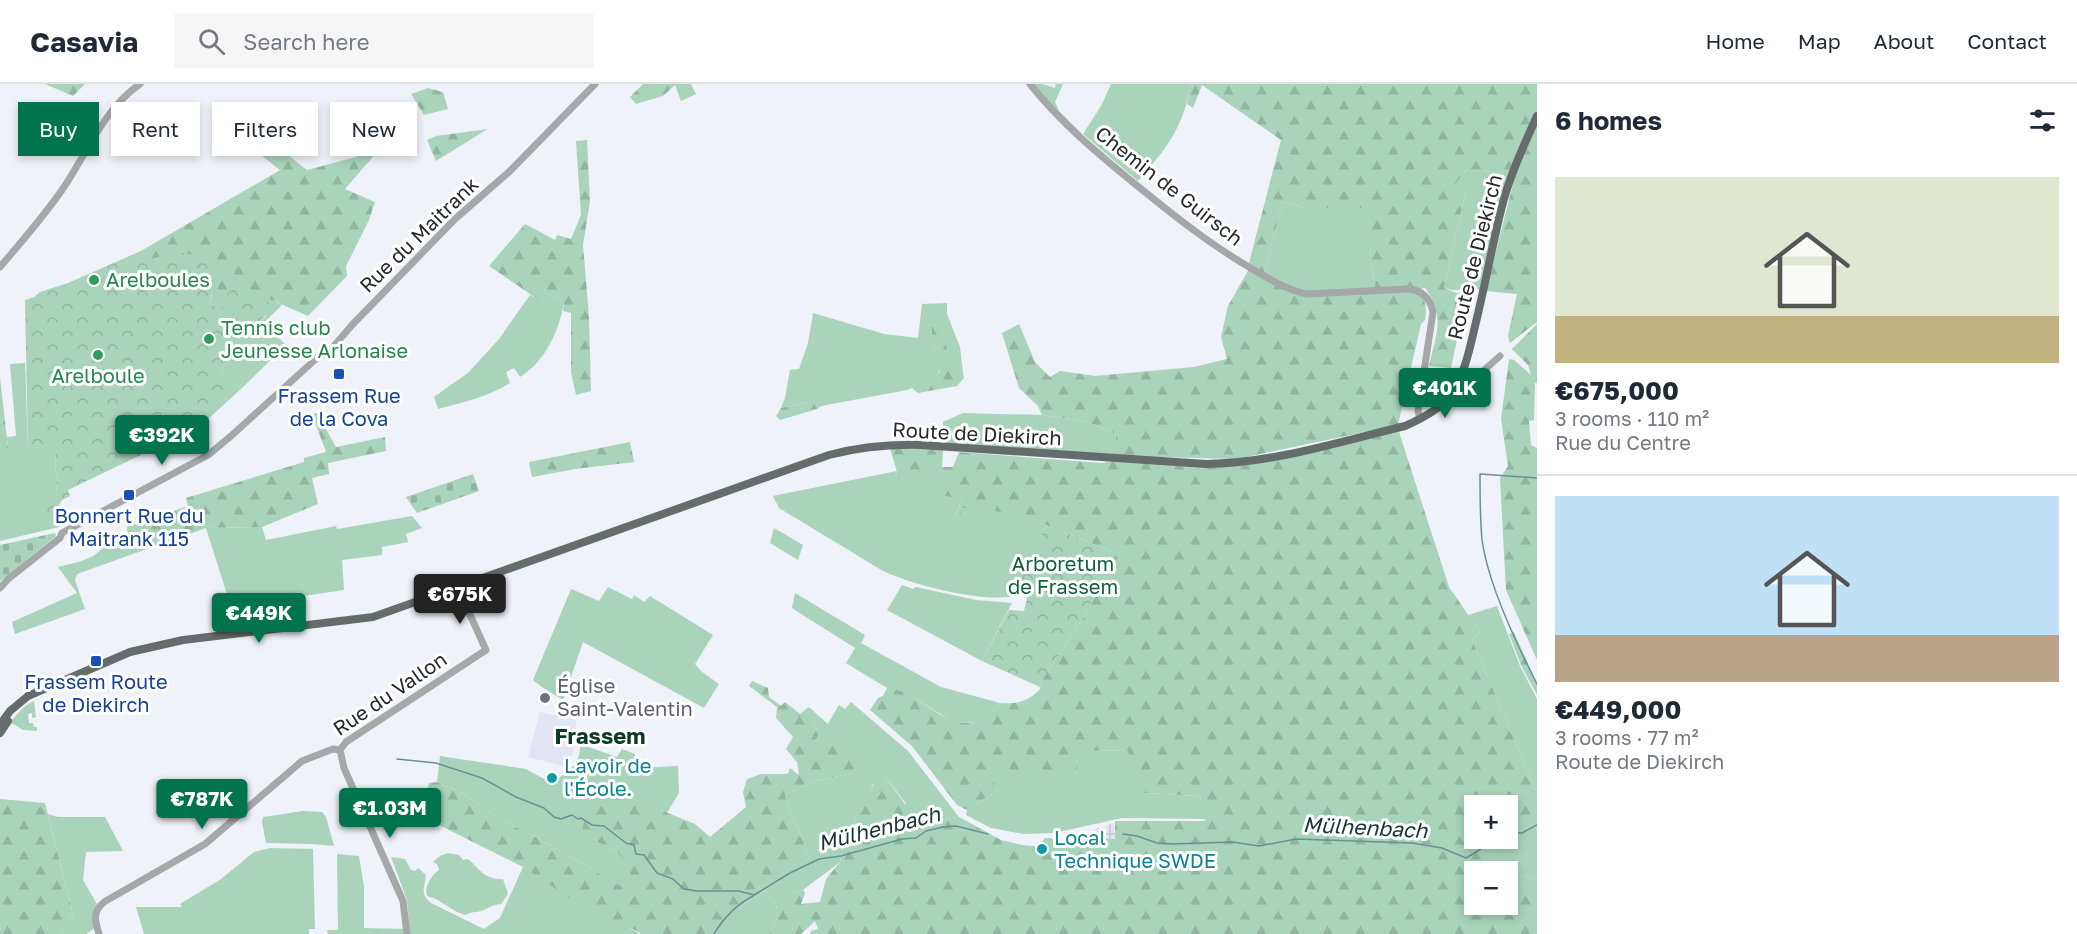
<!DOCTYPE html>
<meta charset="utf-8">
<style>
:root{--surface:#fff;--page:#f6f6f7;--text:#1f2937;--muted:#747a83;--line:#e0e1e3;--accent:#01744e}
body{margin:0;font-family:"Golos Text",sans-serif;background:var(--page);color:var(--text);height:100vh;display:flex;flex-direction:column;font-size:22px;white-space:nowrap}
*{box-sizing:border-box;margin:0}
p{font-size:20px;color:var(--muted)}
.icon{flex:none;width:33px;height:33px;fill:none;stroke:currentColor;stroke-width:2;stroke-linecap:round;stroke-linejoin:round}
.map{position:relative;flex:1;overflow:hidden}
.drawer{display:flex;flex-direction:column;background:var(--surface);width:540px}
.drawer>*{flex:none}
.hud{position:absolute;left:18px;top:18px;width:570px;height:54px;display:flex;gap:12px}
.fabs{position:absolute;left:1464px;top:711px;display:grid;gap:12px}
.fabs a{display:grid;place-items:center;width:54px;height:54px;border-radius:0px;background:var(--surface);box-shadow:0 3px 9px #0003;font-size:30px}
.price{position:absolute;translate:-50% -51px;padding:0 14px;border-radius:6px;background:var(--accent);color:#fff;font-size:20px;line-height:39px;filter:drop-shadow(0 2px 3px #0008)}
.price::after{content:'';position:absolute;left:50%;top:36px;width:18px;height:14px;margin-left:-9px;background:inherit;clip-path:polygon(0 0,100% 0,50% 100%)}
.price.current{background:#222;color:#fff}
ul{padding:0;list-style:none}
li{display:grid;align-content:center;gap:12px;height:318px;padding:0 18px}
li+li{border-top:2px solid var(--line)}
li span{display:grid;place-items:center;height:186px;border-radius:0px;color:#555}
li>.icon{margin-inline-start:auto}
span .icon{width:108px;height:108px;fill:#fffc;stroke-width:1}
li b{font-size:26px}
h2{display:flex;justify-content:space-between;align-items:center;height:72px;padding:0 18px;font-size:26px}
.pill{padding:0 21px;border-radius:0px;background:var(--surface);box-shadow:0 3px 9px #0003;font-size:21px;line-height:54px}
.pill.current{background:var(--accent);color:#fff}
header{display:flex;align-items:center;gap:36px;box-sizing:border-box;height:84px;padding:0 30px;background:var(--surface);border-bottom:2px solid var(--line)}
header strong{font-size:28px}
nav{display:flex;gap:33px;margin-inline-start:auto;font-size:21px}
.search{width:420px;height:54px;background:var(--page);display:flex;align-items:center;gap:15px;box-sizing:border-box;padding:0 21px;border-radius:0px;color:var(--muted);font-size:22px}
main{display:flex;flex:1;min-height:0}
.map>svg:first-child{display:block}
.built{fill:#e2e6f4}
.industrial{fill:url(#industrial-grid)}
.grass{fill:#a9d3ba}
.forest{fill:url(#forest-firs)}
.cemetery{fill:url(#cemetery-stones)}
.park{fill:url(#park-crowns)}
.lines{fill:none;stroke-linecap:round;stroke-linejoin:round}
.stream{stroke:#689197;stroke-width:1.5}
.minor{stroke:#a5a8a8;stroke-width:7}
.major{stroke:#656c6c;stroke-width:8}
.leisure-dot{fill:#2e9e5b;stroke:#fff;stroke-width:2}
.transit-dot{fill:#1a4fb4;stroke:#fff;stroke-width:2}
.worship-dot{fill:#6b7280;stroke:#fff;stroke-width:2}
.culture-dot{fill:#0f9aa8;stroke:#fff;stroke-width:2}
.labels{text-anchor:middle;stroke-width:6;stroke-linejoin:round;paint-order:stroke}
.street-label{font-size:20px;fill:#262729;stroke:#fff}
.leisure-label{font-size:20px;fill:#27864d;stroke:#fff;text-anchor:start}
.transit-label{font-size:20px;fill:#164399;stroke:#fff}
.park-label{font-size:20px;fill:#105e3d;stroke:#fff}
.worship-label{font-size:20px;fill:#5b616d;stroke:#fff;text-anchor:start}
.culture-label{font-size:20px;fill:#0d838f;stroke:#fff;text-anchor:start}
.water-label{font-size:21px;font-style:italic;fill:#163438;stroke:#fff}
.quarter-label{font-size:22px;font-weight:bold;fill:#0a3926;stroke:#fff}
</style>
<header>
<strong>Casavia</strong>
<div class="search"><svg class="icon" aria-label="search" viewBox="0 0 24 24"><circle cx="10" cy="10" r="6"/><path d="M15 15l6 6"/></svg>Search here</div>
<nav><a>Home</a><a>Map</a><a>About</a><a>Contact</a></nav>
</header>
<main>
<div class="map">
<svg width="1537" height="850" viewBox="0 0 1537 850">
<defs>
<pattern id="industrial-grid" width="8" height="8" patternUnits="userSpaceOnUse" patternTransform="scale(1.5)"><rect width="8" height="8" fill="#e2e6f4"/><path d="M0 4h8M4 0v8" fill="none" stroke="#c2c5d1"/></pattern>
<pattern id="forest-firs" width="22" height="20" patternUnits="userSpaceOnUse" patternTransform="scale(1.5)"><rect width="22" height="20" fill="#a9d3ba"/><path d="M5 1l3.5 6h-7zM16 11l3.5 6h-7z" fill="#91b5a0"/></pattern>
<pattern id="cemetery-stones" width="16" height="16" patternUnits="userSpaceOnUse" patternTransform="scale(1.5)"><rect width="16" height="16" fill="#a9d3ba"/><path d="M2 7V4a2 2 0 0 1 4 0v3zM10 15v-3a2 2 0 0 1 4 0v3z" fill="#91b5a0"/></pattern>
<pattern id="park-crowns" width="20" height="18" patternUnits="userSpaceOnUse" patternTransform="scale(1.5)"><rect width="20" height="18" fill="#a9d3ba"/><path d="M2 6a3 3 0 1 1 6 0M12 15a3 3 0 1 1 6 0" fill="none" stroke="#91b5a0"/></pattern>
</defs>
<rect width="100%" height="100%" fill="#eff2f8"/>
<!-- built -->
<path class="built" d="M 540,628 L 576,636 L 574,667 L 568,679 L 563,682 L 528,673 Z"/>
<!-- industrial -->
<path class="industrial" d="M 1114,739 L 1115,755 L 1091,754 L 1092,746 Z"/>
<!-- grass -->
<path class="grass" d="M 1030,0 L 1042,0 L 1055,4 L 1056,0 L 1063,0 L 1055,18 L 1059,27 L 1082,50 L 1079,53 Z
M 1111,0 L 1191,0 C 1183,44 1167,64 1138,97 L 1083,50 L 1101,22 Z
M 1466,86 L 1499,88 L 1507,92 L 1480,205 L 1453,206 L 1444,204 L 1465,111 L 1452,103 Z
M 1283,117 L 1304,124 L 1369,124 L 1371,179 L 1375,204 L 1309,208 L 1283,201 L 1264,189 Z
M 543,208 L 564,217 C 560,246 545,278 520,293 L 514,284 L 506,288 L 510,299 C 488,313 463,318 438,325 L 434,313 L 469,288 L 499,255 L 530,211 L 538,215 Z
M 269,215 L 282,221 L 264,239 L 286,261 L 241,305 L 221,286 L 252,254 L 248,249 L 266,232 L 256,222 L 268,222 Z
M 947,219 L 947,230 L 960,263 L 963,289 L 959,290 L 954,296 L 942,245 L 933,240 L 932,258 L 940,286 L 932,297 L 912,301 L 912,304 L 907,306 L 821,322 L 817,325 L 813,317 L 781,324 L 785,314 L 790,286 L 799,285 L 808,259 L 813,229 L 884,250 L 918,254 L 922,220 Z
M 25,279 L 28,363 L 55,364 L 57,414 L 48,439 L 56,425 L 59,443 L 0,457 L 0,364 L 8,363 L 7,353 L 16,352 L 10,280 Z
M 963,329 L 1042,331 L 1084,337 L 1116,350 L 1116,372 L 943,359 L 943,338 Z
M 949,385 L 961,416 L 956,432 L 962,424 L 974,424 L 977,421 L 1046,441 L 1014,512 C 982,519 913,501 883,487 L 779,424 L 773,412 L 897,387 L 899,395 Z
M 412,432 L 422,444 L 406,450 L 408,458 L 382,463 L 382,471 L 342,476 L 344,506 L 231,523 L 206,444 L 262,443 L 266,456 L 336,442 L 337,445 Z
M 774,444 L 803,461 L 798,476 L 770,459 Z
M 139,448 L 147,465 L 77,490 L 75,496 L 85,525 L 15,550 L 12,538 L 77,509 L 58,483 C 69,480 83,478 93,472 C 100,468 104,461 112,456 L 115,463 L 132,456 L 130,451 Z
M 902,501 L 913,505 L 916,503 L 976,516 L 1012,519 L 982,577 L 887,526 Z
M 608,503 L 632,515 L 634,511 L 644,518 L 650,512 L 713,551 L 695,580 L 702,588 L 719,600 L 704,624 L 583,558 L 563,616 L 542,603 L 533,596 L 571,505 L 599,517 Z
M 795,509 L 865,551 L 861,559 L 941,603 L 1000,619 L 980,638 L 953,638 L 915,614 L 887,604 L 846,579 L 855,564 L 792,524 Z
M 1497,522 L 1520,582 L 1537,615 L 1537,709 L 1472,556 L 1480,548 L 1468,531 Z
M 34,617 L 36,633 L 32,634 L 32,629 L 28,630 L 29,639 L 33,639 L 34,643 L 37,643 L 37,647 L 23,646 L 12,639 L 12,636 L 24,623 Z
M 851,618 L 908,667 L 959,733 L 937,736 L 924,744 L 907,744 L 872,757 L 866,753 L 865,745 L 906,720 L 886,693 L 873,700 L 864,725 L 856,730 L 855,738 L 844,758 L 840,778 L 803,806 L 790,810 L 782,822 C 774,808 767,811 756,801 L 810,775 L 785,711 L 815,697 L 852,689 L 836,649 L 829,658 L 819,659 L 816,655 L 812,643 L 820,633 L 828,640 L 839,621 L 845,625 Z
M 580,660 L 617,673 L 622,665 L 635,670 L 636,679 L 641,684 L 678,682 L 679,709 L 667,729 L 598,701 L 599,759 L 617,767 L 632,788 L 623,803 L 536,753 L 499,735 L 464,710 L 437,698 L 440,672 L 526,685 L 551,699 C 567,688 581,682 580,660 Z
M 1127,666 L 1145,709 L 1200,712 L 1205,735 L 1122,734 L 1054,749 L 1024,750 L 991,744 L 966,731 L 967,726 L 997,707 L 990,691 L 1076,691 L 1078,672 L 1090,667 Z
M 303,727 L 322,728 L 326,733 L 334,762 L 313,760 L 266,759 L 262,738 L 263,733 Z
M 48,730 L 58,733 L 105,733 L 123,767 L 86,768 L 83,796 L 97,820 L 93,828 L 95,844 L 86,850 L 61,850 L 73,830 Z
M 1537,738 L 1537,796 L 1483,781 C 1489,767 1490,755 1508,754 L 1508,745 L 1522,746 Z
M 270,764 L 313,765 L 315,845 L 309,845 L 309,850 L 144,850 L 136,823 L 182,823 L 180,820 L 221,795 L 254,768 Z
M 448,769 L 459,771 L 463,776 L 468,775 C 482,787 483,795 503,795 L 508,810 L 501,820 C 492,821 489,824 481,827 C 475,829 472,827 466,831 C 452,828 441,815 427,812 C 424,802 431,792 439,786 L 437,780 L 433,778 L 440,772 Z
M 337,770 L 359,772 L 364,803 L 364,844 L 405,845 L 405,850 L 328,850 L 327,846 L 338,846 Z
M 391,773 L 405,775 L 411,786 L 415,787 L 418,784 L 426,791 C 425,804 419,809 431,819 L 484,845 L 500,834 L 523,783 L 640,850 L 410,850 L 407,816 Z
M 762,810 L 773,814 C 780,827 778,838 769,850 L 714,850 L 728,830 L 753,814 Z"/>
<!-- forest -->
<path class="forest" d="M 45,0 L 85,0 L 73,12 Z
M 643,0 L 691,0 L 696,10 L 681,17 L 675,1 L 663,12 L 636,20 L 630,13 Z
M 1191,0 L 1537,0 L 1537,238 L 1510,259 L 1508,252 L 1517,210 L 1486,207 L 1514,96 L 1499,88 L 1466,86 L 1453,103 L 1465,111 L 1444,204 L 1456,209 L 1467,208 L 1451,284 L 1429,282 C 1436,250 1446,232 1425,204 L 1417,206 C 1426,215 1427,223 1425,236 L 1421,240 L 1398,341 L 1237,375 L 1116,372 L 1116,350 L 1084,337 L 1042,331 L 1038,322 L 1019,304 L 1002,249 L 1019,240 L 1035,278 L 1050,293 L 1060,287 L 1095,292 L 1194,283 L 1227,275 L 1221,253 L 1228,222 L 1249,185 L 1302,211 L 1375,204 L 1371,179 L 1368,124 L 1304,124 L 1283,117 L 1264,189 L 1249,179 L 1281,56 L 1202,1 L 1193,24 L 1187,20 Z
M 428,4 L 443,8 L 448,25 L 424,31 L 411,10 Z
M 238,32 L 307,86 L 378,67 L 345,105 L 375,118 L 369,136 L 346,182 L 347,192 L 308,232 L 269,215 L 268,222 L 256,222 L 236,202 L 221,226 L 210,220 L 212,210 L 140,178 L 141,167 L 280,86 L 221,40 Z
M 488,45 L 436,77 L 427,56 L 436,52 Z
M 587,56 L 590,117 L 583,161 L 589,233 L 591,307 L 576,311 L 571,288 L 571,229 L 563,227 L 564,217 L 543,208 L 539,216 L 489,182 L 525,140 L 555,156 L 557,151 L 571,155 L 581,131 L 576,57 Z
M 932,240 L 942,244 L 954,295 L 959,289 L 963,289 L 964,294 L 957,302 L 918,309 L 912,304 L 911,301 L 932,296 L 940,287 L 932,258 Z
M 1537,240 L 1537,299 L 1535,299 L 1534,336 L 1529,337 L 1531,361 L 1537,364 L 1537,576 L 1506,506 L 1500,394 L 1508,382 L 1501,335 L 1509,275 L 1514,276 L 1531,291 L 1528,281 L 1512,265 Z
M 0,291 L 0,293 L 8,364 L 0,364 Z
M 813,317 L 817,325 L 780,336 L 776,332 L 781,324 Z
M 317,329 L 336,363 L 385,353 L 386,367 L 328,379 L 329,390 L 312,394 L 318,420 L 262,443 L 206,444 L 147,465 L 138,448 L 130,451 L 132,456 L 115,463 L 112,456 L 128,450 L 127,443 L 188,422 L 186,414 L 304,378 L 304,374 L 326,368 L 312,330 Z
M 1399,348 L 1449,503 L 1480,548 L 1472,556 L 1537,709 L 1537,738 L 1522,746 L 1508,745 L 1508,722 L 1474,722 L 1474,754 L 1498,755 L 1493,758 L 1483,781 L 1507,787 L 1474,788 L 1474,820 L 1508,820 L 1508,788 L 1537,796 L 1537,850 L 810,850 L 811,847 L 818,845 L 815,837 L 801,850 L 769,850 C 778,838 780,827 773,814 L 762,810 L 753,814 L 728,830 L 714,850 L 640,850 L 639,848 L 588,826 L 523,783 L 437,740 L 425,717 L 429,699 L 437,698 L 464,710 L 499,735 L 536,753 L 623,803 L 631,788 L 617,767 L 599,759 L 583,747 L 584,734 L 599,701 L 695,740 L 710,753 L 746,723 L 743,708 L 747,695 L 761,690 L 788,690 L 790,684 L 799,691 L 797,678 L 786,665 L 793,653 L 776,634 L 777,623 L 749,602 L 752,597 L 768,604 L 769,613 L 781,622 L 785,618 L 800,630 L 809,623 L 820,633 L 812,643 L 819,649 L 816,655 L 819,658 L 826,656 L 829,658 L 836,648 L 863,672 L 852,689 L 815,697 L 785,711 L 810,775 L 766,804 L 757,802 C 766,811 774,807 782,821 L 783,814 L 790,810 L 803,806 L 805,809 L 801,820 L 820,818 L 826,795 L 840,778 L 844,758 L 855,738 L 856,730 C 869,721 868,706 878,694 L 886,693 L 911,729 L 865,745 L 866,753 L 872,757 L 907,744 L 924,744 L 937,736 L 959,733 L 1001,756 L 1022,761 L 1035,762 L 1042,771 L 1047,766 L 1045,762 L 1040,760 L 1045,754 L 1051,754 L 1063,762 L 1091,754 L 1115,755 L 1115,737 L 1205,737 L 1200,712 L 1144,709 L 1127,666 L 1090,667 L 1088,673 L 1078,672 L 1076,691 L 991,691 L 997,707 L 967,726 L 957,721 L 912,662 L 870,626 L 878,614 L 883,612 L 887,604 C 911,606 930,627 951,636 C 959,640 971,638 980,638 L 1000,619 C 1018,620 1028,618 1041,604 L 1038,602 L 1085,531 L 1116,469 L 1046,441 L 977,422 L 974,424 L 962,424 L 961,429 L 956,433 L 961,416 L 944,411 L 948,386 L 899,395 L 890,364 L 918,364 L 943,366 L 942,383 L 953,383 L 959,368 L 1102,379 L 1117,376 L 1205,383 L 1306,370 Z
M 630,358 L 634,378 L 575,385 L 532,393 L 529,378 Z
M 1514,548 L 1537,600 L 1537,611 L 1521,581 L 1509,550 Z
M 0,715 L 45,719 L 73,830 L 61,850 L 0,850 Z"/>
<!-- cemetery -->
<path class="cemetery" d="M 473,390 L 479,407 L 417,429 L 406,413 Z
M 55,449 L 56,452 L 0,497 L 0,461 Z"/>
<!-- park -->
<path class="park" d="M 141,167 L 141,178 C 173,169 185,162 215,182 L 210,220 L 221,225 L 227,210 L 236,202 L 266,231 L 248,249 L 253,254 L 221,286 L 241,305 L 187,354 L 162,330 L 138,349 L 147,368 L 68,406 L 70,412 L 62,416 L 48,440 L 43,426 L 57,414 L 55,365 L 28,363 L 25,216 L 34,213 L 40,208 L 68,199 Z
M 1046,441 L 1116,469 L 1085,531 L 1038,602 L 982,577 L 1009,526 L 1024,527 L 1029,506 L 1018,502 Z"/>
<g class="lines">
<!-- stream -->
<path class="stream" d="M 1537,394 L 1480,390 C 1480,412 1480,434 1482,456 C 1488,499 1517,561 1537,600
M 397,675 L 436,679 L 482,694 L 516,713 L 544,724 L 554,733 L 561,735 L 572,731 L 578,735 L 581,734 L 592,741 L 604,742 L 626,759 L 634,761 L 636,770 L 644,771 L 657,789 L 673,795 L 684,805 L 697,807 L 739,807 L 754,811 L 790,789 L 819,775 L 841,772 L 902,755 L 916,754 L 926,747 L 943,743 L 956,742 L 988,750
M 1508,748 L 1522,749 L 1537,741
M 1123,750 L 1137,752 L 1157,759 L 1173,760 L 1232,758 L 1259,762 L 1296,755 L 1412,759 L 1442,764 L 1466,774 L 1481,765 L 1491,754
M 714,850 C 724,833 736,821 753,812"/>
<!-- minor -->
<path class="minor" d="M 1030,0 C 1060,38 1097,69 1135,100 C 1172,130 1208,159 1249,183 C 1268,194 1286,206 1307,210 L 1408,205 C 1422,206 1430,214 1433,228 L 1418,327 L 1420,335
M 0,183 C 23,156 47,129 66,100 C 88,66 106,23 140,0
M 1453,310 L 1473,296 L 1500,272
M 0,504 L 8,495 L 60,454 L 62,449 L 208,371 L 231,352 L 318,273 L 328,269 L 352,241 L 455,135 L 509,88 L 595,0
M 340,666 L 346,658 L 486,566 L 458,504
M 340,666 L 344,684 L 403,817 L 407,850
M 99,850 C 95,836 92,829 104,818 L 205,760 L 302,677 L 333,665 L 340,666"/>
<!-- major -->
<path class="major" d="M 0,641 L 10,627 L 28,612 L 130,568 L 183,556 L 373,533 L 829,371 C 860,363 889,360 921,361 L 1206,380 C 1273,379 1339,358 1405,342 C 1421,335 1439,326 1450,312 C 1465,291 1470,263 1476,238 C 1485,201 1492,163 1501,126 C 1509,93 1523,63 1537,32
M 0,649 L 8,637"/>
</g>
<!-- markers -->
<g class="leisure-dot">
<circle cx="94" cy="196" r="6"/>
<circle cx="209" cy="255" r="6"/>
<circle cx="98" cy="271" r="6"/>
</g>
<g class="transit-dot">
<rect x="333" y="284" width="12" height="12" rx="3"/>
<rect x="123" y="405" width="12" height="12" rx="3"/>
<rect x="90" y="571" width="12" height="12" rx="3"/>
</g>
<circle class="worship-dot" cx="545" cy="614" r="6"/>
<g class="culture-dot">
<circle cx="552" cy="694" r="6"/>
<circle cx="1042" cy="765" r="6"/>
</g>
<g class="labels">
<!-- street labels -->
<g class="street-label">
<text transform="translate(1169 102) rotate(38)" y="7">Chemin de Guirsch</text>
<text transform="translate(419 151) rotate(-44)" y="7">Rue du Maitrank</text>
<text transform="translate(1475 173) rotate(-76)" y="7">Route de Diekirch</text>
<text transform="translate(977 350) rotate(3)" y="7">Route de Diekirch</text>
<text transform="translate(390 610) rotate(-34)" y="7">Rue du Vallon</text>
</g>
<!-- leisure labels -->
<g class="leisure-label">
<text x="106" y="203">Arelboules</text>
<text x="221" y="251">Tennis club<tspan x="221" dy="23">Jeunesse Arlonaise</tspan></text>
<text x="98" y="299" text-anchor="middle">Arelboule</text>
</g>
<!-- transit labels -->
<g class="transit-label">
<text x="339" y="319">Frassem Rue<tspan x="339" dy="23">de la Cova</tspan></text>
<text x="129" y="439">Bonnert Rue du<tspan x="129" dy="23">Maitrank 115</tspan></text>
<text x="96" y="605">Frassem Route<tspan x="96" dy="23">de Diekirch</tspan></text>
</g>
<!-- park labels -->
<g class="park-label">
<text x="1063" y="487">Arboretum<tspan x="1063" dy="23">de Frassem</tspan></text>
</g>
<!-- worship labels -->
<g class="worship-label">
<text x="557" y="609">Église<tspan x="557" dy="23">Saint-Valentin</tspan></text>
</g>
<!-- culture labels -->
<g class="culture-label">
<text x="564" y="689">Lavoir de<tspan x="564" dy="23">l'École.</tspan></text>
<text x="1054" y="761">Local<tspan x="1054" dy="23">Technique SWDE</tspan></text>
</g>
<!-- water labels -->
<g class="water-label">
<text transform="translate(1365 744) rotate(3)" y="7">Mülhenbach</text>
<text transform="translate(879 745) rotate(-14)" y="7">Mülhenbach</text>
</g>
<!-- quarter labels -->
<g class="quarter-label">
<text x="600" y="660">Frassem</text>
</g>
</g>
</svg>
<div class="fabs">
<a>+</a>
<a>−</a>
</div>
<b class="price" style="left:1445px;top:335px">€401K</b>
<b class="price" style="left:162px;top:382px">€392K</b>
<b class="price current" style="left:460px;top:541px">€675K</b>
<b class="price" style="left:259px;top:560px">€449K</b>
<b class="price" style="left:202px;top:746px">€787K</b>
<b class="price" style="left:390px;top:755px">€1.03M</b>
<div class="hud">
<a class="pill current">Buy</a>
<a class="pill">Rent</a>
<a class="pill">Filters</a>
<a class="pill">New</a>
</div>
</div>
<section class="drawer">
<h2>6 homes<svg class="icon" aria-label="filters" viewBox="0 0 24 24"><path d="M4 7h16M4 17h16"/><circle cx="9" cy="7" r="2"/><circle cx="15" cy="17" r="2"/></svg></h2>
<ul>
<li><span style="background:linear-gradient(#dfe7d0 75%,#c2b280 0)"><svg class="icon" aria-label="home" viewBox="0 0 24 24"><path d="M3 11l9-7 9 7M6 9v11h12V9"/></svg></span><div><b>€675,000</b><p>3 rooms · 110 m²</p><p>Rue du Centre</p></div></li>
<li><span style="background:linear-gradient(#bfe0f5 75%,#b9a48a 0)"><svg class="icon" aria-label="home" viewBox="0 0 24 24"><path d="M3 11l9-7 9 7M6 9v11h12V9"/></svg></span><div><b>€449,000</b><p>3 rooms · 77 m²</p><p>Route de Diekirch</p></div></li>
</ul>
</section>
</main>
